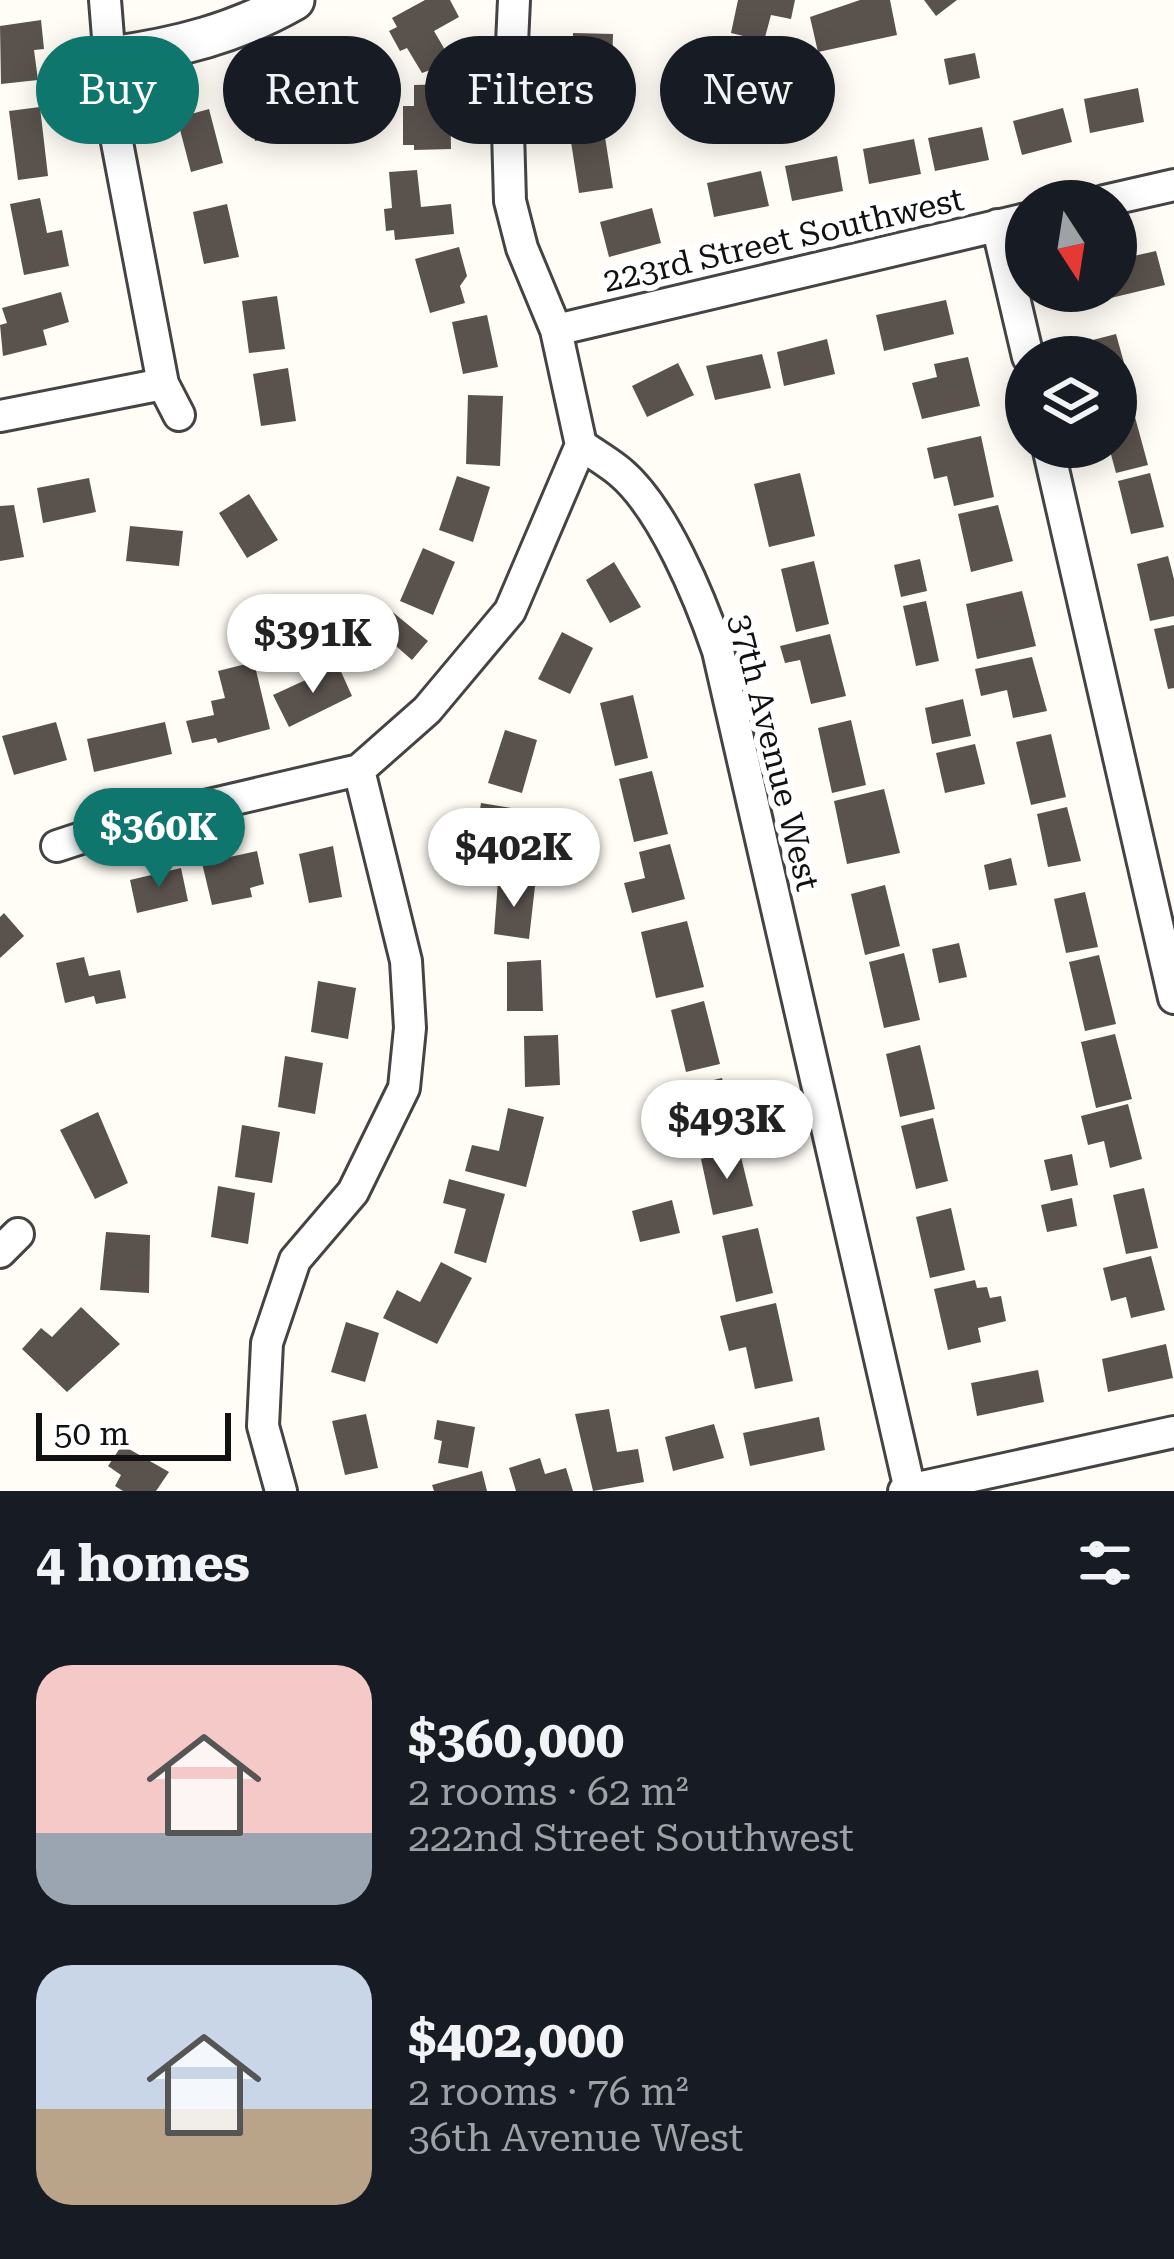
<!DOCTYPE html>
<meta charset="utf-8">
<style>
:root{--surface:#171b24;--page:#242831;--text:#f1f3f6;--muted:#9ea1a6;--accent:#0f766e}
body{margin:0;font-family:"Roboto Serif",serif;background:var(--page);color:var(--text);height:100vh;display:flex;flex-direction:column;font-size:45px;white-space:nowrap}
*{box-sizing:border-box;margin:0}
p{font-size:39px;color:var(--muted)}
.icon{flex:none;width:66px;height:66px;fill:none;stroke:currentColor;stroke-width:2;stroke-linecap:round;stroke-linejoin:round}
.map{position:relative;height:1491px;overflow:hidden}
.side{display:flex;flex-direction:column;background:var(--surface);flex:1}
.side>*{flex:none}
.top-card{position:absolute;left:36px;top:36px;width:1104px;height:108px;display:flex;gap:24px}
.needle{width:78px;rotate:168deg}
.controls{position:absolute;left:1005px;top:180px;display:grid;gap:24px}
.controls a{display:grid;place-items:center;width:132px;height:132px;border-radius:50%;background:var(--surface);box-shadow:0 6px 30px #0003;font-size:60px}
.scale{position:absolute;left:36px;bottom:30px;width:195px;box-sizing:border-box;padding-left:12px;border:6px solid #111;border-top:0;font-size:33px;line-height:42px;white-space:nowrap;color:#111;-webkit-text-stroke:9px #fff;paint-order:stroke}
.price{position:absolute;translate:-50% -102px;padding:0 27px;border-radius:42px;background:#fff;color:#222;font-size:39px;line-height:78px;filter:drop-shadow(0 3px 6px #0008)}
.price::after{content:'';position:absolute;left:50%;top:72px;width:36px;height:27px;margin-left:-18px;background:inherit;clip-path:polygon(0 0,100% 0,50% 100%)}
.price.selected{background:var(--accent);color:#fff}
ul{padding:0;list-style:none}
li{display:flex;align-items:center;gap:36px;height:300px;padding:0 36px}
li span{display:grid;place-items:center;flex:none;width:336px;height:240px;border-radius:36px;color:#555}
li>.icon{margin-inline-start:auto}
span .icon{width:144px;height:144px;fill:#fffc;stroke-width:1}
li b{font-size:51px}
h2{display:flex;justify-content:space-between;align-items:center;height:144px;padding:0 36px;font-size:51px}
.tag{padding:0 42px;border-radius:54px;background:var(--surface);box-shadow:0 6px 30px #0003;font-size:42px;line-height:108px}
.tag.selected{background:var(--accent);color:#fff}
.map>svg:first-child{display:block}
.building{fill:#5a524d}
.lines{fill:none;stroke-linecap:round;stroke-linejoin:round}
.minor-casing{stroke:#444;stroke-width:36}
.tertiary-casing{stroke:#444;stroke-width:45}
.minor{stroke:#fff;stroke-width:30}
.tertiary{stroke:#fff;stroke-width:39}
.labels{text-anchor:middle;stroke-width:12;stroke-linejoin:round;paint-order:stroke}
.street-label{font-size:33px;fill:#111;stroke:#fff}
</style>
<div class="map">
<svg width="1174" height="1491" viewBox="0 0 1174 1491">
<rect width="100%" height="100%" fill="#fffdf5"/>
<!-- building -->
<path class="building" d="M 425,0 L 450,0 L 459,17 L 434,31 L 452,62 L 422,73 L 407,48 L 400,51 L 389,31 L 397,27 L 392,18 Z
M 738,0 L 795,0 L 791,19 L 771,15 L 764,41 L 731,33 Z
M 860,0 L 890,0 L 897,35 L 818,52 L 810,17 Z
M 924,0 L 957,0 L 936,16 Z
M 41,20 L 44,49 L 34,50 L 38,80 L 1,84 L 0,26 Z
M 573,33 L 613,34 L 611,103 L 574,102 Z
M 975,53 L 980,78 L 949,85 L 944,59 Z
M 450,84 L 451,149 L 414,150 L 414,145 L 403,145 L 403,106 L 414,106 L 414,85 Z
M 1138,88 L 1144,122 L 1090,133 L 1084,99 Z
M 277,93 L 279,103 L 308,97 L 315,129 L 255,141 L 246,101 Z
M 40,107 L 48,176 L 18,180 L 9,111 Z
M 1063,108 L 1072,142 L 1022,155 L 1013,121 Z
M 209,109 L 223,163 L 191,172 L 177,118 Z
M 982,127 L 989,160 L 935,171 L 928,138 Z
M 605,137 L 613,188 L 579,193 L 571,142 Z
M 914,139 L 921,174 L 869,184 L 863,149 Z
M 837,156 L 843,191 L 792,201 L 785,166 Z
M 417,170 L 421,207 L 451,204 L 454,234 L 395,240 L 394,230 L 386,231 L 384,209 L 392,208 L 389,172 Z
M 761,171 L 769,206 L 714,217 L 707,183 Z
M 40,198 L 47,233 L 62,230 L 69,266 L 24,275 L 10,204 Z
M 227,204 L 239,257 L 204,264 L 193,212 Z
M 652,208 L 661,243 L 609,257 L 600,222 Z
M 459,247 L 467,276 L 460,286 L 465,303 L 430,313 L 415,259 Z
M 1156,251 L 1165,285 L 1094,302 L 1092,291 L 1116,291 L 1116,260 Z
M 61,292 L 69,322 L 43,330 L 47,345 L 3,356 L 0,325 L 7,323 L 2,308 Z
M 277,296 L 285,349 L 249,353 L 242,301 Z
M 946,300 L 954,334 L 884,351 L 876,315 Z
M 487,315 L 498,367 L 463,374 L 452,322 Z
M 1116,334 L 1131,388 L 1116,391 L 1116,357 L 1089,357 L 1085,342 Z
M 827,339 L 835,374 L 784,386 L 777,352 Z
M 762,354 L 771,388 L 715,400 L 706,366 Z
M 968,357 L 980,406 L 922,419 L 912,383 L 937,377 L 934,364 Z
M 678,363 L 694,395 L 647,417 L 632,386 Z
M 288,368 L 296,421 L 261,426 L 253,374 Z
M 468,395 L 503,396 L 500,466 L 466,464 Z
M 1132,406 L 1148,465 L 1116,473 L 1109,447 L 1116,447 L 1116,410 Z
M 981,436 L 994,497 L 954,506 L 947,476 L 934,479 L 927,448 Z
M 800,473 L 815,536 L 769,547 L 754,484 Z
M 1150,473 L 1164,527 L 1131,534 L 1118,481 Z
M 457,476 L 490,487 L 473,542 L 439,530 Z
M 89,478 L 96,512 L 43,523 L 37,488 Z
M 249,494 L 278,540 L 247,558 L 219,513 Z
M 14,505 L 24,557 L 0,561 L 0,506 Z
M 998,505 L 1013,561 L 971,572 L 958,514 Z
M 130,526 L 183,531 L 179,566 L 126,561 Z
M 423,548 L 455,562 L 433,615 L 400,601 Z
M 1168,556 L 1174,579 L 1174,616 L 1150,621 L 1137,564 Z
M 920,559 L 927,591 L 901,597 L 894,565 Z
M 814,561 L 829,624 L 796,632 L 781,569 Z
M 614,562 L 641,607 L 610,623 L 586,580 Z
M 1022,591 L 1036,646 L 977,659 L 966,604 Z
M 926,601 L 939,661 L 916,666 L 903,606 Z
M 384,605 L 428,641 L 412,660 L 396,646 L 374,670 L 348,649 Z
M 1174,625 L 1174,688 L 1168,689 L 1154,629 Z
M 562,632 L 593,648 L 570,694 L 538,679 Z
M 830,634 L 846,696 L 811,704 L 800,660 L 785,663 L 780,646 Z
M 1032,657 L 1047,711 L 1013,718 L 1007,690 L 981,696 L 975,669 Z
M 254,662 L 270,729 L 218,743 L 216,738 L 192,743 L 186,721 L 214,715 L 211,701 L 225,698 L 218,671 Z
M 338,665 L 352,696 L 289,727 L 273,695 Z
M 633,695 L 648,758 L 615,766 L 600,703 Z
M 963,699 L 971,736 L 932,744 L 925,708 Z
M 851,720 L 866,785 L 832,793 L 818,728 Z
M 56,722 L 67,760 L 14,775 L 2,736 Z
M 165,722 L 172,754 L 94,772 L 87,739 Z
M 505,730 L 537,740 L 522,793 L 488,783 Z
M 1051,734 L 1066,797 L 1031,805 L 1016,742 Z
M 975,744 L 985,784 L 945,793 L 936,753 Z
M 652,771 L 668,834 L 634,842 L 619,779 Z
M 884,789 L 900,853 L 847,864 L 834,801 Z
M 481,803 L 518,809 L 511,861 L 473,855 Z
M 1067,807 L 1081,861 L 1048,867 L 1037,814 Z
M 670,844 L 685,899 L 632,913 L 624,883 L 645,878 L 639,852 Z
M 333,846 L 342,897 L 309,903 L 299,854 Z
M 257,851 L 264,884 L 250,888 L 252,897 L 212,905 L 202,863 Z
M 1011,858 L 1017,885 L 989,890 L 984,865 Z
M 181,868 L 188,901 L 137,913 L 130,880 Z
M 498,881 L 535,886 L 529,939 L 494,934 Z
M 885,885 L 900,946 L 865,955 L 851,894 Z
M 1085,892 L 1098,947 L 1066,953 L 1054,899 Z
M 4,913 L 24,936 L 0,958 L 0,917 Z
M 687,921 L 704,987 L 656,998 L 641,932 Z
M 959,943 L 967,977 L 939,983 L 932,949 Z
M 904,953 L 920,1020 L 884,1028 L 869,962 Z
M 1099,955 L 1116,1024 L 1085,1031 L 1069,962 Z
M 84,957 L 89,976 L 120,970 L 126,998 L 96,1004 L 94,996 L 65,1003 L 56,963 Z
M 541,960 L 543,1011 L 507,1011 L 507,962 Z
M 318,981 L 356,988 L 348,1039 L 311,1032 Z
M 704,1001 L 720,1064 L 686,1072 L 671,1010 Z
M 1115,1034 L 1132,1099 L 1096,1108 L 1081,1042 Z
M 558,1035 L 560,1085 L 525,1087 L 524,1036 Z
M 920,1045 L 935,1109 L 900,1117 L 886,1054 Z
M 285,1056 L 323,1063 L 315,1114 L 278,1107 Z
M 722,1078 L 738,1140 L 703,1148 L 688,1086 Z
M 1128,1104 L 1142,1159 L 1110,1168 L 1104,1141 L 1088,1145 L 1081,1116 Z
M 508,1108 L 544,1117 L 526,1187 L 465,1171 L 472,1145 L 499,1151 Z
M 98,1112 L 128,1183 L 95,1199 L 60,1130 Z
M 933,1118 L 948,1181 L 916,1189 L 901,1126 Z
M 242,1125 L 280,1132 L 272,1183 L 235,1177 Z
M 739,1149 L 753,1206 L 713,1215 L 701,1159 Z
M 1072,1154 L 1078,1185 L 1051,1191 L 1044,1160 Z
M 449,1179 L 505,1194 L 486,1263 L 454,1253 L 466,1209 L 443,1203 Z
M 218,1186 L 255,1193 L 248,1244 L 211,1237 Z
M 1144,1188 L 1158,1248 L 1126,1254 L 1113,1195 Z
M 1072,1198 L 1077,1226 L 1047,1232 L 1041,1205 Z
M 672,1200 L 680,1233 L 640,1242 L 632,1211 Z
M 951,1208 L 965,1270 L 930,1278 L 916,1217 Z
M 758,1228 L 773,1293 L 736,1302 L 722,1236 Z
M 106,1232 L 150,1235 L 149,1293 L 100,1290 Z
M 1151,1256 L 1165,1310 L 1131,1318 L 1126,1297 L 1111,1301 L 1103,1268 Z
M 441,1262 L 472,1278 L 437,1344 L 383,1318 L 397,1290 L 420,1302 Z
M 975,1280 L 977,1288 L 987,1287 L 990,1298 L 1001,1296 L 1006,1321 L 978,1328 L 981,1342 L 948,1350 L 934,1289 Z
M 776,1303 L 793,1381 L 755,1389 L 746,1347 L 729,1351 L 720,1316 Z
M 81,1307 L 120,1344 L 67,1392 L 22,1349 L 41,1328 L 52,1337 Z
M 346,1322 L 379,1333 L 365,1382 L 331,1372 Z
M 1166,1344 L 1173,1378 L 1108,1392 L 1102,1359 Z
M 1038,1370 L 1044,1402 L 977,1416 L 971,1383 Z
M 609,1409 L 617,1452 L 638,1449 L 644,1482 L 593,1491 L 575,1414 Z
M 366,1414 L 378,1468 L 345,1475 L 332,1421 Z
M 819,1417 L 825,1450 L 750,1466 L 743,1433 Z
M 437,1420 L 475,1427 L 468,1468 L 438,1463 L 442,1441 L 434,1439 Z
M 714,1424 L 724,1458 L 673,1471 L 665,1437 Z
M 122,1445 L 169,1472 L 156,1491 L 123,1491 L 115,1486 L 121,1475 L 108,1466 Z
M 540,1458 L 545,1474 L 566,1468 L 573,1491 L 516,1491 L 509,1468 Z
M 482,1471 L 487,1491 L 434,1491 L 432,1485 Z"/>
<g class="lines">
<defs>
<path id="minor" d="M 105,0 L 116,137 L 163,384 L 179,415
M 514,0 L 508,131 L 510,201 L 522,248 L 556,330 L 581,445 C 594,454 608,462 620,472 C 663,508 700,598 718,651 L 910,1490
M 1104,201 L 1174,185
M 997,225 L 1028,357
M 556,330 L 1026,219
M 0,416 L 163,384
M 1048,447 L 1174,998
M 57,846 L 115,827 L 359,770 L 427,710 L 510,611 L 581,445
M 0,1252 L 18,1234
M 281,1491 L 263,1426 L 267,1343 L 295,1260 L 353,1192 L 404,1088 L 410,1028 L 406,961 L 359,770
M 904,1491 L 1174,1432"/>
<path id="tertiary" d="M 111,57 C 177,48 236,33 294,0"/>
</defs>
<!-- minor casing -->
<use href="#minor" class="minor-casing"/>
<!-- tertiary casing -->
<use href="#tertiary" class="tertiary-casing"/>
<!-- minor -->
<use href="#minor" class="minor"/>
<!-- tertiary -->
<use href="#tertiary" class="tertiary"/>
</g>
<g class="labels">
<!-- street labels -->
<g class="street-label">
<text transform="translate(783 239) rotate(-13)" y="12">223rd Street Southwest</text>
<text transform="translate(775 752) rotate(76)" y="12">37th Avenue West</text>
</g>
</g>
</svg>
<div class="controls">
<a><svg class="needle" viewBox="-14 -14 28 28"><path d="M0-13l5 13h-10z" fill="#e53935"/><path d="M0 13l5-13h-10z" fill="#9ea1a6"/></svg></a>
<a><svg class="icon" aria-label="layers" viewBox="0 0 24 24"><path d="M12 4l9 5-9 5-9-5zM3 14l9 5 9-5"/></svg></a>
</div>
<div class="scale">50 m</div>
<b class="price" style="left:313px;top:696px">$391K</b>
<b class="price selected" style="left:159px;top:890px">$360K</b>
<b class="price" style="left:514px;top:910px">$402K</b>
<b class="price" style="left:727px;top:1182px">$493K</b>
<div class="top-card">
<a class="tag selected">Buy</a>
<a class="tag">Rent</a>
<a class="tag">Filters</a>
<a class="tag">New</a>
</div>
</div>
<section class="side">
<h2>4 homes<svg class="icon" aria-label="filters" viewBox="0 0 24 24"><path d="M4 7h16M4 17h16"/><circle cx="9" cy="7" r="2"/><circle cx="15" cy="17" r="2"/></svg></h2>
<ul>
<li><span style="background:linear-gradient(#f6c9c9 70%,#9aa5b1 0)"><svg class="icon" aria-label="home" viewBox="0 0 24 24"><path d="M3 11l9-7 9 7M6 9v11h12V9"/></svg></span><div><b>$360,000</b><p>2 rooms · 62 m²</p><p>222nd Street Southwest</p></div></li>
<li><span style="background:linear-gradient(#c9d6e8 60%,#b9a48a 0)"><svg class="icon" aria-label="home" viewBox="0 0 24 24"><path d="M3 11l9-7 9 7M6 9v11h12V9"/></svg></span><div><b>$402,000</b><p>2 rooms · 76 m²</p><p>36th Avenue West</p></div></li>
</ul>
</section>
